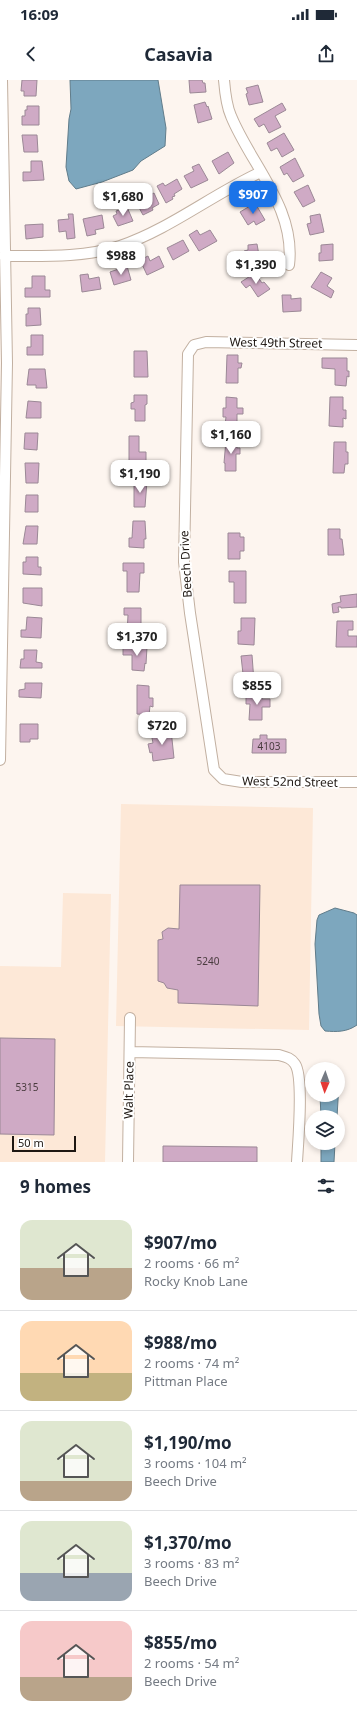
<!DOCTYPE html>
<meta charset="utf-8">
<style>
:root{--surface:#fff;--page:#f6f6f7;--text:#1f2937;--muted:#747a83;--line:#e0e1e3;--accent:#1a73e8}
body{margin:0;font-family:"Noto Sans",sans-serif;background:var(--page);color:var(--text);height:100vh;display:flex;flex-direction:column;font-size:15px;white-space:nowrap}
*{box-sizing:border-box;margin:0}
p{font-size:13px;color:var(--muted)}
.icon{flex:none;width:22px;height:22px;fill:none;stroke:currentColor;stroke-width:2;stroke-linecap:round;stroke-linejoin:round}
.map{position:relative;height:1082px;overflow:hidden}
.drawer{display:flex;flex-direction:column;background:var(--surface);flex:1}
.drawer>*{flex:none}
.needle{width:26px;rotate:182deg}
.controls{position:absolute;left:305px;top:982px;display:grid;gap:8px}
.controls a{display:grid;place-items:center;width:40px;height:40px;border-radius:50%;background:var(--surface);box-shadow:0 2px 6px #0003;font-size:20px}
.scale{position:absolute;left:12px;bottom:10px;width:64px;box-sizing:border-box;padding-left:4px;border:2px solid #1e1712;border-top:0;font-size:11px;line-height:14px;white-space:nowrap;color:#1e1712;-webkit-text-stroke:3px #fff;paint-order:stroke}
.price{position:absolute;translate:-50% -34px;padding:0 9px;border-radius:8px;background:#fff;color:#222;font-size:13px;line-height:26px;filter:drop-shadow(0 1px 2px #0008)}
.price::after{content:'';position:absolute;left:50%;top:24px;width:12px;height:9px;margin-left:-6px;background:inherit;clip-path:polygon(0 0,100% 0,50% 100%)}
.price.on{background:var(--accent);color:#fff}
ul{padding:0;list-style:none}
li{display:flex;align-items:center;gap:12px;height:100px;padding:0 20px}
li+li{border-top:1px solid var(--line)}
li span{display:grid;place-items:center;flex:none;width:112px;height:80px;border-radius:12px;color:#555}
li>.icon{margin-inline-start:auto}
span .icon{width:48px;height:48px;fill:#fffc;stroke-width:1}
li b{font-size:17px}
h2{display:flex;justify-content:space-between;align-items:center;height:48px;padding:0 20px;font-size:17px}
.status{display:flex;justify-content:space-between;align-items:center;height:28px;padding:0 20px;background:var(--surface);direction:ltr}
.status svg{height:11px;fill:currentColor}
header{display:flex;justify-content:space-between;align-items:center;height:52px;padding:0 20px;background:var(--surface);font-size:18px;font-weight:700}
.map>svg:first-child{display:block}
.built{fill:#fde8d7}
.water{fill:#7da7be;stroke:#607c8a}
.building{fill:#cfaac5;stroke:#9b8896}
.lines{fill:none;stroke-linecap:round;stroke-linejoin:round}
.minor-casing{stroke:#c2b0a1;stroke-width:12}
.minor{stroke:#fff;stroke-width:10}
.labels{text-anchor:middle;stroke-width:4;stroke-linejoin:round;paint-order:stroke}
.number-label{font-size:10px;fill:#4a3c3f}
.street-label{font-size:12px;fill:#1e1712;stroke:#fff}
</style>
<div class="status"><b>16:09</b><svg viewBox="0 0 49 12"><path d="M0 12V9h3v3zM5 12V6h3v6zM10 12V3h3v9zM15 12V0h3v12zM26 1h20v11H26zM47 4h2v5h-2z"/></svg></div>
<header><svg class="icon" aria-label="back" viewBox="0 0 24 24"><path d="M15 5l-7 7 7 7"/></svg>Casavia<svg class="icon" aria-label="share" viewBox="0 0 24 24"><path d="M12 15V3M7 8l5-5 5 5M5 13v7h14v-7"/></svg></header>
<div class="map">
<svg width="357" height="1082" viewBox="0 0 357 1082">
<rect width="100%" height="100%" fill="#fdf5ef"/>
<!-- built -->
<path class="built" d="M 121,724 L 313,728 L 309,950 L 116,946 Z
M 63,813 L 111,814 L 105,1082 L 0,1082 L 0,886 L 61,887 Z"/>
<!-- water -->
<path class="water" d="M 70,0 L 158,0 L 166,48 L 165,66 L 141,81 L 133,90 L 102,102 L 76,109 L 69,101 L 66,87 L 69,39 L 71,29 Z
M 335,828 L 354,833 L 357,835 L 357,945 C 347,952 337,952 325,951 L 321,946 L 319,934 L 315,864 L 317,840 L 319,835 Z
M 338,996 L 339,1003 L 337,1037 L 321,1037 L 320,1015 L 338,1015 Z
M 321,1063 L 335,1063 L 334,1082 L 321,1082 Z"/>
<!-- building -->
<path class="building" d="M 22,0 L 37,0 L 36,16 L 24,16 L 24,11 L 21,11 Z
M 189,0 L 202,0 L 203,3 L 205,3 L 206,12 L 190,13 Z
M 258,5 L 263,22 L 249,25 L 246,14 L 248,13 L 246,8 Z
M 205,22 L 207,27 L 208,26 L 212,39 L 198,43 L 194,25 Z
M 282,23 L 286,30 L 275,36 L 281,47 L 269,53 L 264,44 L 259,47 L 254,39 Z
M 27,26 L 39,26 L 39,45 L 22,45 L 22,36 L 25,36 L 25,30 L 27,30 Z
M 284,53 L 294,70 L 282,77 L 277,68 L 271,71 L 267,63 Z
M 22,55 L 37,55 L 38,72 L 24,72 Z
M 228,72 L 234,83 L 219,94 L 212,81 Z
M 295,78 L 304,96 L 293,102 L 287,93 L 284,95 L 280,87 Z
M 31,81 L 42,81 L 44,100 L 23,101 L 23,92 L 31,92 Z
M 199,84 L 208,100 L 191,108 L 184,96 L 194,91 L 192,87 Z
M 177,99 L 182,109 L 174,114 L 175,116 L 172,117 L 173,119 L 166,123 L 157,106 L 163,103 L 165,106 Z
M 308,105 L 315,121 L 303,127 L 294,112 Z
M 154,113 L 159,124 L 152,128 L 153,130 L 143,135 L 136,122 Z
M 255,123 L 265,140 L 256,145 L 254,141 L 248,145 L 240,132 Z
M 127,127 L 133,141 L 118,146 L 113,136 L 117,134 L 116,131 Z
M 68,134 L 73,134 L 75,158 L 67,159 L 66,151 L 59,152 L 58,140 L 69,139 Z
M 320,134 L 324,152 L 310,155 L 307,144 L 311,143 L 310,136 Z
M 102,135 L 104,148 L 95,150 L 96,154 L 87,156 L 83,139 Z
M 43,144 L 43,157 L 26,159 L 25,145 Z
M 197,150 L 200,155 L 210,150 L 217,161 L 199,171 L 189,155 Z
M 183,160 L 189,171 L 173,180 L 167,168 Z
M 257,164 L 260,181 L 246,182 L 244,171 L 248,170 L 248,165 Z
M 333,164 L 333,180 L 319,181 L 319,173 L 321,173 L 321,165 Z
M 148,176 L 150,181 L 159,176 L 164,187 L 147,195 L 140,180 Z
M 127,186 L 131,200 L 114,205 L 110,192 Z
M 321,192 L 332,198 L 327,206 L 334,211 L 331,218 L 311,207 Z
M 255,193 L 262,203 L 264,202 L 270,209 L 258,217 L 250,205 L 246,208 L 241,202 Z
M 88,194 L 89,199 L 99,197 L 101,209 L 82,212 L 80,195 Z
M 32,196 L 45,196 L 45,210 L 50,210 L 50,217 L 25,217 L 25,208 L 32,208 Z
M 282,215 L 291,215 L 291,219 L 301,218 L 301,231 L 283,232 Z
M 28,228 L 40,228 L 41,245 L 26,246 L 26,234 L 28,234 Z
M 31,255 L 43,255 L 43,275 L 27,275 L 27,267 L 31,267 Z
M 134,271 L 147,271 L 148,297 L 134,297 Z
M 227,275 L 238,275 L 238,283 L 242,283 L 241,288 L 238,288 L 238,303 L 226,303 Z
M 322,278 L 347,278 L 347,291 L 349,291 L 349,297 L 347,296 L 346,306 L 335,305 L 335,289 L 322,288 Z
M 29,289 L 45,289 L 47,308 L 36,308 L 36,305 L 27,305 Z
M 134,315 L 147,315 L 147,324 L 145,325 L 145,341 L 135,341 L 135,329 L 131,329 L 131,323 L 134,322 Z
M 226,317 L 237,318 L 237,328 L 243,328 L 243,334 L 237,334 L 237,346 L 225,345 L 226,337 L 223,337 L 223,328 L 226,328 Z
M 330,317 L 343,317 L 343,330 L 346,330 L 346,339 L 343,338 L 343,347 L 329,346 Z
M 28,321 L 41,322 L 41,338 L 26,338 Z
M 25,353 L 38,353 L 37,370 L 24,369 Z
M 129,356 L 139,356 L 139,372 L 146,372 L 146,382 L 129,382 Z
M 226,360 L 237,360 L 237,368 L 240,368 L 240,374 L 236,374 L 236,391 L 225,391 L 225,383 L 224,383 Z
M 334,362 L 346,362 L 346,372 L 348,372 L 348,384 L 345,384 L 344,393 L 333,393 Z
M 25,383 L 39,383 L 38,403 L 26,403 Z
M 134,401 L 147,401 L 145,427 L 134,427 Z
M 26,415 L 38,415 L 38,432 L 25,432 Z
M 133,441 L 145,441 L 146,459 L 144,459 L 144,468 L 129,467 L 129,458 L 132,458 Z
M 26,446 L 38,446 L 37,464 L 23,464 Z
M 328,449 L 340,449 L 340,459 L 342,459 L 344,475 L 328,475 Z
M 228,453 L 240,453 L 240,457 L 244,457 L 244,471 L 240,471 L 240,479 L 228,479 Z
M 26,477 L 38,477 L 38,487 L 41,487 L 41,495 L 23,494 L 23,482 L 26,482 Z
M 123,483 L 144,483 L 144,493 L 140,493 L 139,512 L 127,512 L 127,491 L 123,491 Z
M 229,491 L 246,491 L 246,523 L 234,523 L 234,502 L 229,502 Z
M 23,508 L 42,508 L 42,526 L 23,523 Z
M 357,514 L 357,527 L 341,528 L 341,527 L 338,527 L 339,532 L 333,533 L 332,524 L 341,522 L 340,516 Z
M 124,528 L 141,528 L 141,547 L 144,547 L 144,555 L 127,554 L 128,535 L 124,535 Z
M 27,537 L 42,538 L 41,558 L 21,557 L 21,550 L 26,550 Z
M 241,538 L 255,538 L 254,565 L 238,564 L 238,551 L 241,551 Z
M 337,541 L 353,541 L 353,550 L 348,550 L 348,556 L 357,556 L 357,567 L 336,567 Z
M 123,566 L 147,567 L 146,584 L 145,583 L 144,591 L 132,590 L 132,575 L 123,575 Z
M 24,570 L 37,570 L 36,582 L 42,583 L 42,588 L 20,588 L 21,579 L 24,579 Z
M 252,575 L 254,602 L 244,603 L 241,576 Z
M 25,603 L 42,603 L 41,618 L 19,617 L 19,610 L 25,609 Z
M 137,605 L 149,606 L 149,618 L 153,618 L 153,627 L 150,626 L 149,635 L 137,634 Z
M 246,614 L 262,615 L 262,619 L 270,619 L 270,627 L 262,627 L 262,640 L 249,640 L 250,624 L 246,624 Z
M 20,644 L 38,644 L 38,659 L 30,659 L 30,662 L 20,662 Z
M 171,650 L 174,678 L 153,681 L 152,672 L 150,673 L 148,664 L 153,663 L 151,653 Z
M 260,655 L 267,655 L 267,659 L 286,659 L 286,673 L 252,673 L 253,659 L 260,659 Z
M 180,805 L 260,805 L 258,926 L 178,923 L 178,910 L 167,908 L 164,903 L 158,901 L 158,860 L 163,859 L 162,852 L 168,848 L 179,849 Z
M 0,958 L 55,959 L 54,1055 L 0,1054 Z
M 163,1066 L 257,1067 L 257,1082 L 163,1082 Z"/>
<g class="lines">
<defs>
<path id="minor" d="M 224,0 C 225,12 226,25 231,36 C 251,85 296,128 289,185
M 4,176 C 43,176 83,178 120,166 C 170,149 213,114 261,92
M 357,265 L 206,262 L 194,265 L 188,274 L 184,482 L 190,533 L 214,690 L 223,699 L 242,702 L 357,702
M 0,680 L 7,283 L 2,0
M 130,972 L 279,975 C 286,977 291,978 295,984 C 304,997 298,1063 297,1082
M 128,1082 L 130,938"/>
</defs>
<!-- minor casing -->
<use href="#minor" class="minor-casing"/>
<!-- minor -->
<use href="#minor" class="minor"/>
</g>
<g class="labels">
<!-- number labels -->
<g class="number-label">
<text x="269" y="670">4103</text>
<text x="208" y="885">5240</text>
<text x="27" y="1011">5315</text>
</g>
<!-- street labels -->
<g class="street-label">
<text transform="translate(276 263) rotate(1)" y="4">West 49th Street</text>
<text transform="translate(186 484) rotate(-93)" y="4">Beech Drive</text>
<text transform="translate(290 702) rotate(1)" y="4">West 52nd Street</text>
<text transform="translate(129 1010) rotate(-89)" y="4">Walt Place</text>
</g>
</g>
</svg>
<div class="controls">
<a><svg class="needle" viewBox="-14 -14 28 28"><path d="M0-13l5 13h-10z" fill="#e53935"/><path d="M0 13l5-13h-10z" fill="#747a83"/></svg></a>
<a><svg class="icon" aria-label="layers" viewBox="0 0 24 24"><path d="M12 4l9 5-9 5-9-5zM3 14l9 5 9-5"/></svg></a>
</div>
<div class="scale">50 m</div>
<b class="price on" style="left:253px;top:135px">$907</b>
<b class="price" style="left:123px;top:137px">$1,680</b>
<b class="price" style="left:121px;top:196px">$988</b>
<b class="price" style="left:256px;top:205px">$1,390</b>
<b class="price" style="left:231px;top:375px">$1,160</b>
<b class="price" style="left:140px;top:414px">$1,190</b>
<b class="price" style="left:137px;top:577px">$1,370</b>
<b class="price" style="left:257px;top:626px">$855</b>
<b class="price" style="left:162px;top:666px">$720</b>
</div>
<section class="drawer">
<h2>9 homes<svg class="icon" aria-label="filters" viewBox="0 0 24 24"><path d="M4 7h16M4 17h16"/><circle cx="9" cy="7" r="2"/><circle cx="15" cy="17" r="2"/></svg></h2>
<ul>
<li><span style="background:linear-gradient(#dfe7d0 60%,#b9a48a 0)"><svg class="icon" aria-label="home" viewBox="0 0 24 24"><path d="M3 11l9-7 9 7M6 9v11h12V9"/></svg></span><div><b>$907/mo</b><p>2 rooms · 66 m²</p><p>Rocky Knob Lane</p></div></li>
<li><span style="background:linear-gradient(#ffd9b3 65%,#c2b280 0)"><svg class="icon" aria-label="home" viewBox="0 0 24 24"><path d="M3 11l9-7 9 7M6 9v11h12V9"/></svg></span><div><b>$988/mo</b><p>2 rooms · 74 m²</p><p>Pittman Place</p></div></li>
<li><span style="background:linear-gradient(#dfe7d0 75%,#b9a48a 0)"><svg class="icon" aria-label="home" viewBox="0 0 24 24"><path d="M3 11l9-7 9 7M6 9v11h12V9"/></svg></span><div><b>$1,190/mo</b><p>3 rooms · 104 m²</p><p>Beech Drive</p></div></li>
<li><span style="background:linear-gradient(#dfe7d0 65%,#9aa5b1 0)"><svg class="icon" aria-label="home" viewBox="0 0 24 24"><path d="M3 11l9-7 9 7M6 9v11h12V9"/></svg></span><div><b>$1,370/mo</b><p>3 rooms · 83 m²</p><p>Beech Drive</p></div></li>
<li><span style="background:linear-gradient(#f6c9c9 70%,#b9a48a 0)"><svg class="icon" aria-label="home" viewBox="0 0 24 24"><path d="M3 11l9-7 9 7M6 9v11h12V9"/></svg></span><div><b>$855/mo</b><p>2 rooms · 54 m²</p><p>Beech Drive</p></div></li>
</ul>
</section>
